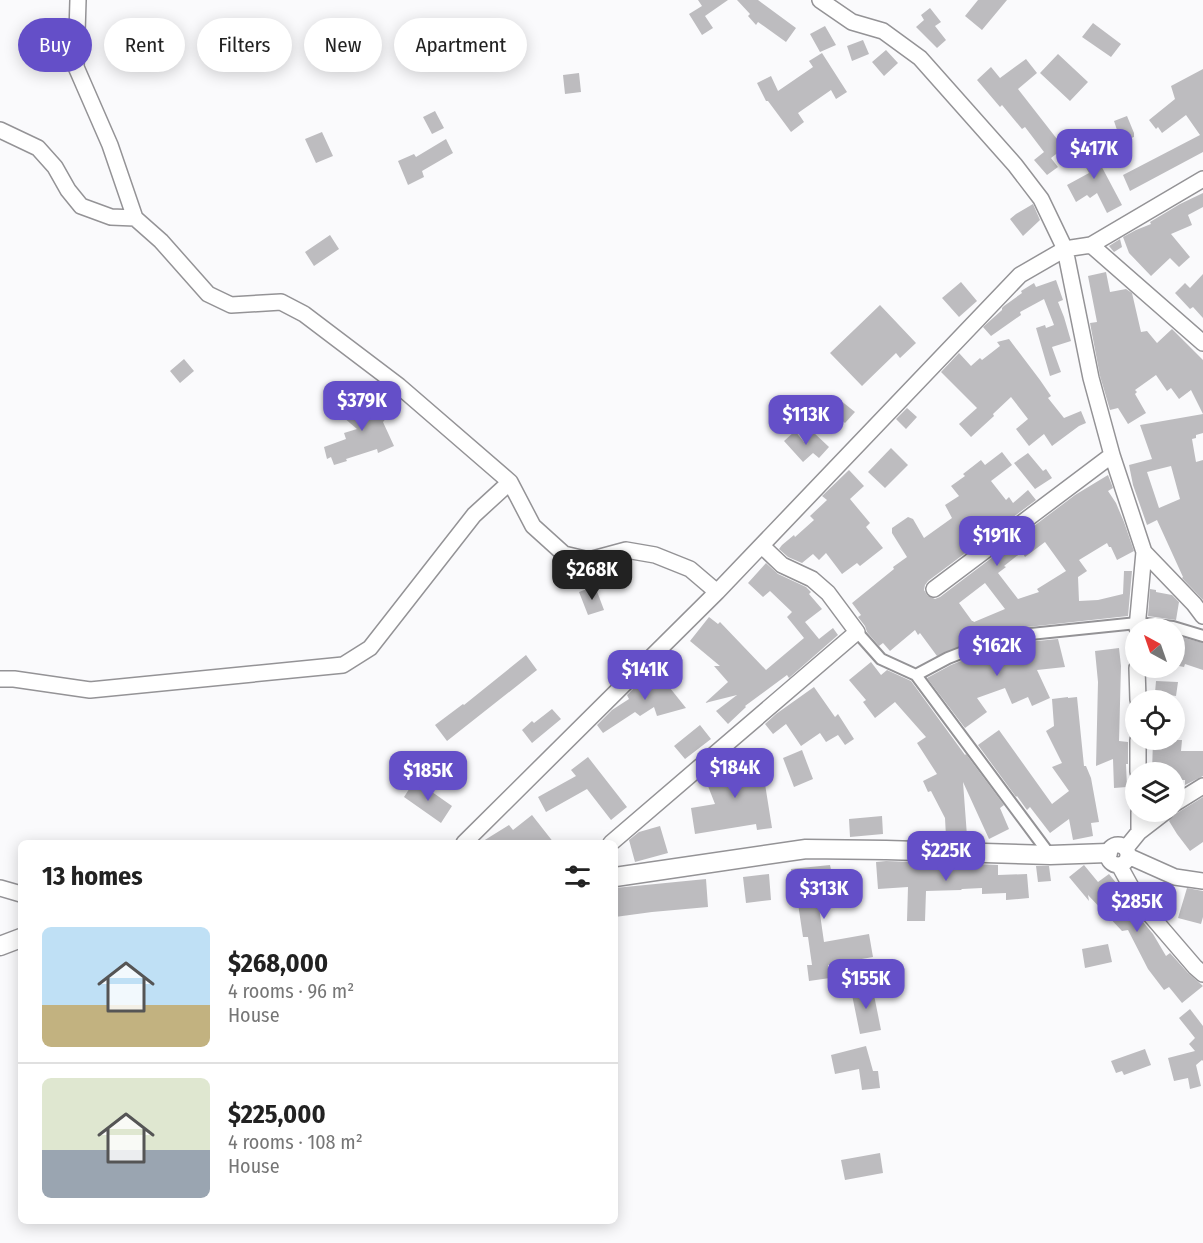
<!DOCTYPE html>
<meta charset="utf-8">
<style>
:root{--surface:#fff;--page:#f6f6f6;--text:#222;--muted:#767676;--line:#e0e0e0;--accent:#644fc8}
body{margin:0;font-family:"Fira Sans Condensed",sans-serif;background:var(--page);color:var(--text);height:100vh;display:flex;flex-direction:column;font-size:22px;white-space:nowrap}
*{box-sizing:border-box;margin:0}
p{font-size:20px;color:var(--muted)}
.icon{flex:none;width:33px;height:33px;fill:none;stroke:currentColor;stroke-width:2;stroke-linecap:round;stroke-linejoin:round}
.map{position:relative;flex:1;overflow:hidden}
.sheet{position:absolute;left:18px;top:840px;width:600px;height:384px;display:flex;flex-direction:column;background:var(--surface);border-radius:9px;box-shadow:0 3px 15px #0003}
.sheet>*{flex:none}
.hud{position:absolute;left:18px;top:18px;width:600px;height:54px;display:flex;gap:12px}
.needle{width:39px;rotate:320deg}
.controls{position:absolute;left:1125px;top:618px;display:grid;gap:12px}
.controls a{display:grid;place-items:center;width:60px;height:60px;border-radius:50%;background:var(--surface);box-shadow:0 3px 15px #0003;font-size:30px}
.price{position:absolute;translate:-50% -51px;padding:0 14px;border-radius:12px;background:var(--accent);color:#fff;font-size:20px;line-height:39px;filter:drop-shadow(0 2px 3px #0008)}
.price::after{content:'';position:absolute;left:50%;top:36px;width:18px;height:14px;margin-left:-9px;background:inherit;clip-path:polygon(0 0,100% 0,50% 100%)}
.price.active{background:#222;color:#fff}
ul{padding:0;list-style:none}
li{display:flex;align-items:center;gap:18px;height:150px;padding:0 24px}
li+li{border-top:2px solid var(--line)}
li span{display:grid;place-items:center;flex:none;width:168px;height:120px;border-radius:9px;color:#555}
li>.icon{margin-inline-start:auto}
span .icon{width:72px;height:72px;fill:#fffc;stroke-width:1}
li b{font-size:26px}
h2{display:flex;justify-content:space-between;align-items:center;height:72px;padding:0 24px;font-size:26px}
.chip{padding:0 21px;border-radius:27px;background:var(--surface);box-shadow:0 3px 15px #0003;font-size:21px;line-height:54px}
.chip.active{background:var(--accent);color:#fff}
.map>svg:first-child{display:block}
.building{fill:#bdbcbf;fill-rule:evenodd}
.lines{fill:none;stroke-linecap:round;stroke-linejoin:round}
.pedestrian-casing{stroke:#949396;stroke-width:14}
.minor-casing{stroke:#949396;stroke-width:18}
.tertiary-casing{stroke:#949396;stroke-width:21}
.pedestrian{stroke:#fff;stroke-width:10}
.minor{stroke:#fff;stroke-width:15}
.tertiary{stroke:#fff;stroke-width:18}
</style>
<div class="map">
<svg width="1203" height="1243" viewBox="0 0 1203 1243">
<rect width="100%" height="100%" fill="#fafafc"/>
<!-- building -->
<path class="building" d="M 698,0 L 728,0 L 705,16 L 713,28 L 702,35 L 689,14 L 702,6 Z
M 737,0 L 758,0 L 796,28 L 786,42 L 758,22 L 756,25 L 748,16 L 750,14 Z
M 978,0 L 1007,0 L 982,30 L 965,16 Z
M 930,8 L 941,22 L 935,26 L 946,40 L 937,48 L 916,27 L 924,20 L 921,15 Z
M 1093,23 L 1121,44 L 1111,57 L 1082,37 Z
M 825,26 L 836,45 L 820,52 L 810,34 Z
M 863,40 L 869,54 L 852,61 L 847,46 Z
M 886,50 L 898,63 L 884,76 L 872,62 Z
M 822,53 L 847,92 L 836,99 L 831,90 L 798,113 L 804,122 L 791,132 L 768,101 L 766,101 L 757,83 L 771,76 L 778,91 L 813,67 L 809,61 Z
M 1058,54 L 1088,82 L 1070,101 L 1040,73 Z
M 1026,59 L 1037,73 L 1018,89 L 1064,148 L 1051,158 L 1058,167 L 1047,175 L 1034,160 L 1044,152 L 1025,127 L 1022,129 L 1002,105 L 1000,107 L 977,80 L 991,67 L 1000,78 Z
M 1203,69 L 1203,152 L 1130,191 L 1123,175 L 1200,135 L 1186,115 L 1162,133 L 1158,127 L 1156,129 L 1149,120 L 1175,99 L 1171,86 Z
M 579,73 L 581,92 L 565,94 L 563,75 Z
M 435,111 L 444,128 L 432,134 L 423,117 Z
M 1127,116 L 1134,133 L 1134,137 L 1111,145 L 1107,133 L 1117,130 L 1114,121 Z
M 322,132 L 333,156 L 316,163 L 305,139 Z
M 446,139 L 453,153 L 422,171 L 424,177 L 408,185 L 398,161 L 414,154 L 416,157 Z
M 1087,139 L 1122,205 L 1107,213 L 1097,193 L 1090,198 L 1087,195 L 1076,202 L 1067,185 L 1089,173 L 1074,146 Z
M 1203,193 L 1203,207 L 1188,215 L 1192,225 L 1171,234 L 1190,257 L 1179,267 L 1170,258 L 1151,276 L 1129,253 L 1123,237 L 1136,230 L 1151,224 L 1150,222 L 1180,204 Z
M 1033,204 L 1040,220 L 1023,236 L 1010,219 L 1016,214 Z
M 330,235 L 339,249 L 314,266 L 305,252 Z
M 1120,239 L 1122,247 L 1114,252 L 1109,246 Z
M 1106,272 L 1110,292 L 1126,289 L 1132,293 L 1141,332 L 1147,331 L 1157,343 L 1172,329 L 1203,360 L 1203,433 L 1196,435 L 1196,438 L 1192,439 L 1196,462 L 1203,460 L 1203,600 L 1182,578 L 1183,577 L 1157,520 L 1147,525 L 1133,485 L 1129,465 L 1152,459 L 1140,425 L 1203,414 L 1191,390 L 1179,399 L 1171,388 L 1167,391 L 1156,375 L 1135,390 L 1137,392 L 1135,394 L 1146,413 L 1128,424 L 1118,408 L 1110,410 L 1100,376 L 1090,323 L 1097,322 L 1088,276 ZM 1171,466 L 1180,499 L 1159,508 L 1147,472 Z
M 1203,274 L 1203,318 L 1193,307 L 1190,309 L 1175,293 L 1185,283 L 1190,288 Z
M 1056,280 L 1063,300 L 1058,302 L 1064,317 L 1071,341 L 1052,347 L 1061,372 L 1050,376 L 1036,328 L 1045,325 L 1046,328 L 1054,325 L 1044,299 L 1020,312 L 1021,315 L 991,336 L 983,327 L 1002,310 L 1002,308 L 1004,306 L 1022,293 L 1021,291 L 1034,283 L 1036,287 Z
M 961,282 L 977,301 L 959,317 L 942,298 Z
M 880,305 L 916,343 L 900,358 L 896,353 L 862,386 L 830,353 Z
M 1009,339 L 1040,380 L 1051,396 L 1048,398 L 1064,418 L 1081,411 L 1086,423 L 1079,426 L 1052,446 L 1044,434 L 1029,446 L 1016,429 L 1028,419 L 1011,397 L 993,414 L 994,416 L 971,437 L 959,424 L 977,408 L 941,372 L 959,353 L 971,366 L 980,358 L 982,360 L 1000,346 L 997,342 Z
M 184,359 L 194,371 L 180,383 L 170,371 Z
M 363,393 L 388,416 L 383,422 L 394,446 L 378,453 L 377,449 L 346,459 L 347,461 L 334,465 L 331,457 L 327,459 L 324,447 L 346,439 L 344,433 L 357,429 L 343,417 Z
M 835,396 L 855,412 L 845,423 L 825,406 Z
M 907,408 L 917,417 L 906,429 L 896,419 Z
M 795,431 L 804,442 L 812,431 L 829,447 L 819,458 L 813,453 L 803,462 L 784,441 Z
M 891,448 L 908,465 L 885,488 L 868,472 Z
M 1002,452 L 1012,465 L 991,481 L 1006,500 L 1009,497 L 1013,503 L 1028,490 L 1036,500 L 928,581 L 925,585 L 924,590 L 927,595 L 935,599 L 940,597 L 1075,495 L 1108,475 L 1113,488 L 1108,491 L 1116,503 L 1124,522 L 1134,551 L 1117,560 L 1111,547 L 1109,547 L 1107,543 L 1079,560 L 1087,571 L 1078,577 L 1079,601 L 1098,600 L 1123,594 L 1124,571 L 1132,571 L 1128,616 L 1001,630 L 937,656 L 920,633 L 918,635 L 915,630 L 890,651 L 883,643 L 879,646 L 867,632 L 865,626 L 858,617 L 861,615 L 852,603 L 894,569 L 893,567 L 907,557 L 892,533 L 892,528 L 908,517 L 913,519 L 924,538 L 952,518 L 945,505 L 959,496 L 951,486 L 965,476 L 963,474 L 981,460 L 985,465 ZM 1045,542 L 1066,571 L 1037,589 L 1039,592 L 1018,599 L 998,573 L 1006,567 L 1004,566 L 1022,552 L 1025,557 ZM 985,583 L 1005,609 L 974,622 L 973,621 L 972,621 L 959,603 Z
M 1028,453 L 1043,471 L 1046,469 L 1052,478 L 1035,489 L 1014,463 Z
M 849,470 L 864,486 L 850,499 L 870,523 L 866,527 L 883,548 L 860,566 L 857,563 L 842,574 L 826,553 L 819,560 L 813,554 L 802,563 L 788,557 L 779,549 L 782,545 L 794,535 L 795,537 L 814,520 L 810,516 L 827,500 L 822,496 Z
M 766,563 L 778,574 L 806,587 L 811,592 L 809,594 L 822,609 L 805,622 L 819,639 L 833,628 L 838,635 L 789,678 L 787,675 L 745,706 L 746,707 L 728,724 L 716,711 L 737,695 L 705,703 L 728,682 L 714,666 L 720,666 L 690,641 L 709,617 L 718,624 L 720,622 L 766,670 L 804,638 L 787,617 L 792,612 L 770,591 L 763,597 L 748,583 Z
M 595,586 L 604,610 L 588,615 L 579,592 Z
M 1150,589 L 1156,590 L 1156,592 L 1172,595 L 1179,602 L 1176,620 L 1148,616 Z
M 1174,635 L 1203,643 L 1203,670 L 1185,664 L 1184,667 L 1174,665 Z
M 1058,639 L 1065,667 L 1037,670 L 1050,698 L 1032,706 L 1028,697 L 1012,704 L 1005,688 L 977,698 L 987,712 L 965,728 L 927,678 L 951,665 L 1004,644 Z
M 1119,648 L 1121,666 L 1119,741 L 1128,742 L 1128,764 L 1126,764 L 1127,787 L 1114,788 L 1113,759 L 1096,766 L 1098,682 L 1095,651 Z
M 526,655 L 537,670 L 447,741 L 435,725 L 463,704 L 464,705 Z
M 871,662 L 881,675 L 887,670 L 911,681 L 965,755 L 966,754 L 1004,805 L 1000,808 L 1009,829 L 989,839 L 963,782 L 967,836 L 946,837 L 945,818 L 931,791 L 928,792 L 923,781 L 937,774 L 917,743 L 926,737 L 895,702 L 875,718 L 863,702 L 866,700 L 849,680 Z
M 654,668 L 686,708 L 657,716 L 654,707 L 640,716 L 635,712 L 603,733 L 597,725 L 612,710 L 629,699 L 627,695 L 638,684 L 648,678 L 647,675 Z
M 1156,681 L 1178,682 L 1176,696 L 1155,693 Z
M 814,687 L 835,717 L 838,714 L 854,739 L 845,745 L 838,735 L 826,742 L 820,733 L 801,746 L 786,724 L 773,734 L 765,724 L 776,714 Z
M 1068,697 L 1068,698 L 1077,697 L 1084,766 L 1086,766 L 1091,778 L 1099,822 L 1091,823 L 1093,836 L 1073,840 L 1069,819 L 1050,833 L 1030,807 L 1027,810 L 1017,796 L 1016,797 L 978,745 L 999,730 L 1052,804 L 1069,791 L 1052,767 L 1062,763 L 1046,731 L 1054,726 L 1052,699 Z
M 552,709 L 561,719 L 532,743 L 522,730 L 532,721 L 534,723 Z
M 700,725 L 711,739 L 685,759 L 674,746 Z
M 1153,740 L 1182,740 L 1181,751 L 1203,751 L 1203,776 L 1185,785 L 1185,780 L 1174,780 L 1174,772 L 1152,772 Z
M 802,750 L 813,779 L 794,787 L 783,758 Z
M 754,755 L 765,784 L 772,828 L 757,830 L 756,824 L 695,834 L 691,808 L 715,804 L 704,776 Z
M 588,757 L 627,807 L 611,820 L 587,789 L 546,812 L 538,797 L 576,776 L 571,770 Z
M 415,780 L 452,806 L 441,823 L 404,797 Z
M 1203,797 L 1203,842 L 1190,851 L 1177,834 L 1169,821 L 1174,814 L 1179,812 Z
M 532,815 L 554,843 L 480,843 L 509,825 L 513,830 Z
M 882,816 L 883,834 L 850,837 L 849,819 Z
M 660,826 L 668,853 L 635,862 L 629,840 L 639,832 Z
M 886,861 L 938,863 L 932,866 L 975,865 L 975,864 L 998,865 L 998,875 L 1027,874 L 1029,898 L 1006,900 L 1006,893 L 982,894 L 982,888 L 962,889 L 961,890 L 926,891 L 925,921 L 907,921 L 908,887 L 878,889 L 876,862 Z
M 830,865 L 832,874 L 844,872 L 847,892 L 829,895 L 831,905 L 819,907 L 824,942 L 869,934 L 873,957 L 828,965 L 830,978 L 809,981 L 807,965 L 812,965 L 808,937 L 803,937 L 797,897 L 794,897 L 791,869 Z
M 1084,865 L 1098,882 L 1109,874 L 1117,884 L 1118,884 L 1133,910 L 1153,934 L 1166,956 L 1170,953 L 1188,973 L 1203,986 L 1182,1003 L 1169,987 L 1164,990 L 1148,969 L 1128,930 L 1122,931 L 1088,895 L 1089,901 L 1069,877 Z
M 1036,866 L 1049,866 L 1051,881 L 1038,882 Z
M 769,874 L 771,900 L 746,903 L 743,877 Z
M 706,879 L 708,907 L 652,912 L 615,917 L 615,888 Z
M 1187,888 L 1203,891 L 1203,917 L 1201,924 L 1178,918 Z
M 1108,944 L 1112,962 L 1085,968 L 1082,949 Z
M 872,985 L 881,1030 L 860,1034 L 851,990 Z
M 1190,1009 L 1203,1026 L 1203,1061 L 1202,1060 L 1196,1065 L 1201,1086 L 1190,1089 L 1188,1078 L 1174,1081 L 1168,1058 L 1195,1051 L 1189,1044 L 1195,1038 L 1179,1018 Z
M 866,1046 L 873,1071 L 878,1071 L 880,1088 L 862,1090 L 859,1069 L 835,1074 L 831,1055 Z
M 1145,1049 L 1151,1065 L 1124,1075 L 1122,1071 L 1116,1073 L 1111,1061 Z
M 880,1153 L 883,1173 L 845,1180 L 841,1160 Z"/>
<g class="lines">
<defs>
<path id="pedestrian" d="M 857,632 L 881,659 L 916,675 L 1050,855
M 916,675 L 948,658 L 1002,637 L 1137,623 L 1173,627 L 1203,636"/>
<path id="minor" d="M 78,0 L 76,67 L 110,145 L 135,218 L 161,241 L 208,294 L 231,305 L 281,302 L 304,314 L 399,386 L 510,482 L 533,526 L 564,554 L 589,560 L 626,550 L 655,555 L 690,569 L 717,592
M 820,0 L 852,22 L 883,31 L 920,58 L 1015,165 L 1041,199 L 1065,249 L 1091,378 L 1112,455 L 1144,552 L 1194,604 L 1203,616
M 0,130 L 38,148 L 55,167 L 68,190 L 81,206 L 111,217 L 135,218
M 1091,245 L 1203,179
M 934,589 L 1112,455
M 1137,628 L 1144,552
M 1137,668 L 1138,700
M 0,679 L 14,679 L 90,690 L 343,665 L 370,648 L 474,515 L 510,482
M 1138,740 L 1138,772
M 1174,804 L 1203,786
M 1139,812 L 1139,832
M 464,843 L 717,592 L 1020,275 L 1065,249 L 1091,245 L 1203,343
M 611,843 L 857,632 L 828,593 L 812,579 L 782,565 L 762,546
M1108 855a10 10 0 1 1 20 0a10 10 0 1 1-20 0Z
M 1126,848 L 1139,832 L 1165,812
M 1128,856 L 1175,877 L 1203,881
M 1119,865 L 1140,903 L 1195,967 L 1203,974
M 0,888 L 21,894"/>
<path id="tertiary" d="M 615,877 L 806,849 L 886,850 L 1050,855 L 1108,853
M 0,946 L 21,938"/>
</defs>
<!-- pedestrian casing -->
<use href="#pedestrian" class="pedestrian-casing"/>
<!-- minor casing -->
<use href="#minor" class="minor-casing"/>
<!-- tertiary casing -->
<use href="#tertiary" class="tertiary-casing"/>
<!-- pedestrian -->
<use href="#pedestrian" class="pedestrian"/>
<!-- minor -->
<use href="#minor" class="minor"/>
<!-- tertiary -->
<use href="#tertiary" class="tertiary"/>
</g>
</svg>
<div class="controls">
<a><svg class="needle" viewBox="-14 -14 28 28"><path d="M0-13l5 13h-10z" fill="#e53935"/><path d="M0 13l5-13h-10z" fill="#767676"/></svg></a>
<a><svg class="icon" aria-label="locate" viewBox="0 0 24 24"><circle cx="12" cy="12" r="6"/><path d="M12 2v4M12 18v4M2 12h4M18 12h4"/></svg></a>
<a><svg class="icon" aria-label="layers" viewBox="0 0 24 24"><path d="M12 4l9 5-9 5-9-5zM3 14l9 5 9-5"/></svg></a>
</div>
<b class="price" style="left:1094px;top:180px">$417K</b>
<b class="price" style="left:362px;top:432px">$379K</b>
<b class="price" style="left:806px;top:446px">$113K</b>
<b class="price" style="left:997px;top:567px">$191K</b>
<b class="price active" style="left:592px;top:601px">$268K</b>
<b class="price" style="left:997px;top:677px">$162K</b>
<b class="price" style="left:645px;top:701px">$141K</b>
<b class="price" style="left:735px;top:799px">$184K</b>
<b class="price" style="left:428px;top:802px">$185K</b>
<b class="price" style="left:946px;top:882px">$225K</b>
<b class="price" style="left:824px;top:920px">$313K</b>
<b class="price" style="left:1137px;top:933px">$285K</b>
<b class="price" style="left:866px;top:1010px">$155K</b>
<div class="hud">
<a class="chip active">Buy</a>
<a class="chip">Rent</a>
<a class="chip">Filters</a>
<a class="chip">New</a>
<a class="chip">Apartment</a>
</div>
<section class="sheet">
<h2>13 homes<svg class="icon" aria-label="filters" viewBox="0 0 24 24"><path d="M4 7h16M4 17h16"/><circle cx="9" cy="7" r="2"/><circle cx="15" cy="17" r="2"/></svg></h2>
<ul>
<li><span style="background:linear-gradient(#bfe0f5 65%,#c2b280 0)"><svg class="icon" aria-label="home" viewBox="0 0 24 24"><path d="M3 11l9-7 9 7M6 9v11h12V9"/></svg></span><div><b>$268,000</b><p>4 rooms · 96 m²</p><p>House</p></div></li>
<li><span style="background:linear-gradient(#dfe7d0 60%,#9aa5b1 0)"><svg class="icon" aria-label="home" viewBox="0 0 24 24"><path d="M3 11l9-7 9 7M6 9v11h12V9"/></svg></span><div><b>$225,000</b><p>4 rooms · 108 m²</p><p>House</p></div></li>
</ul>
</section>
</div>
